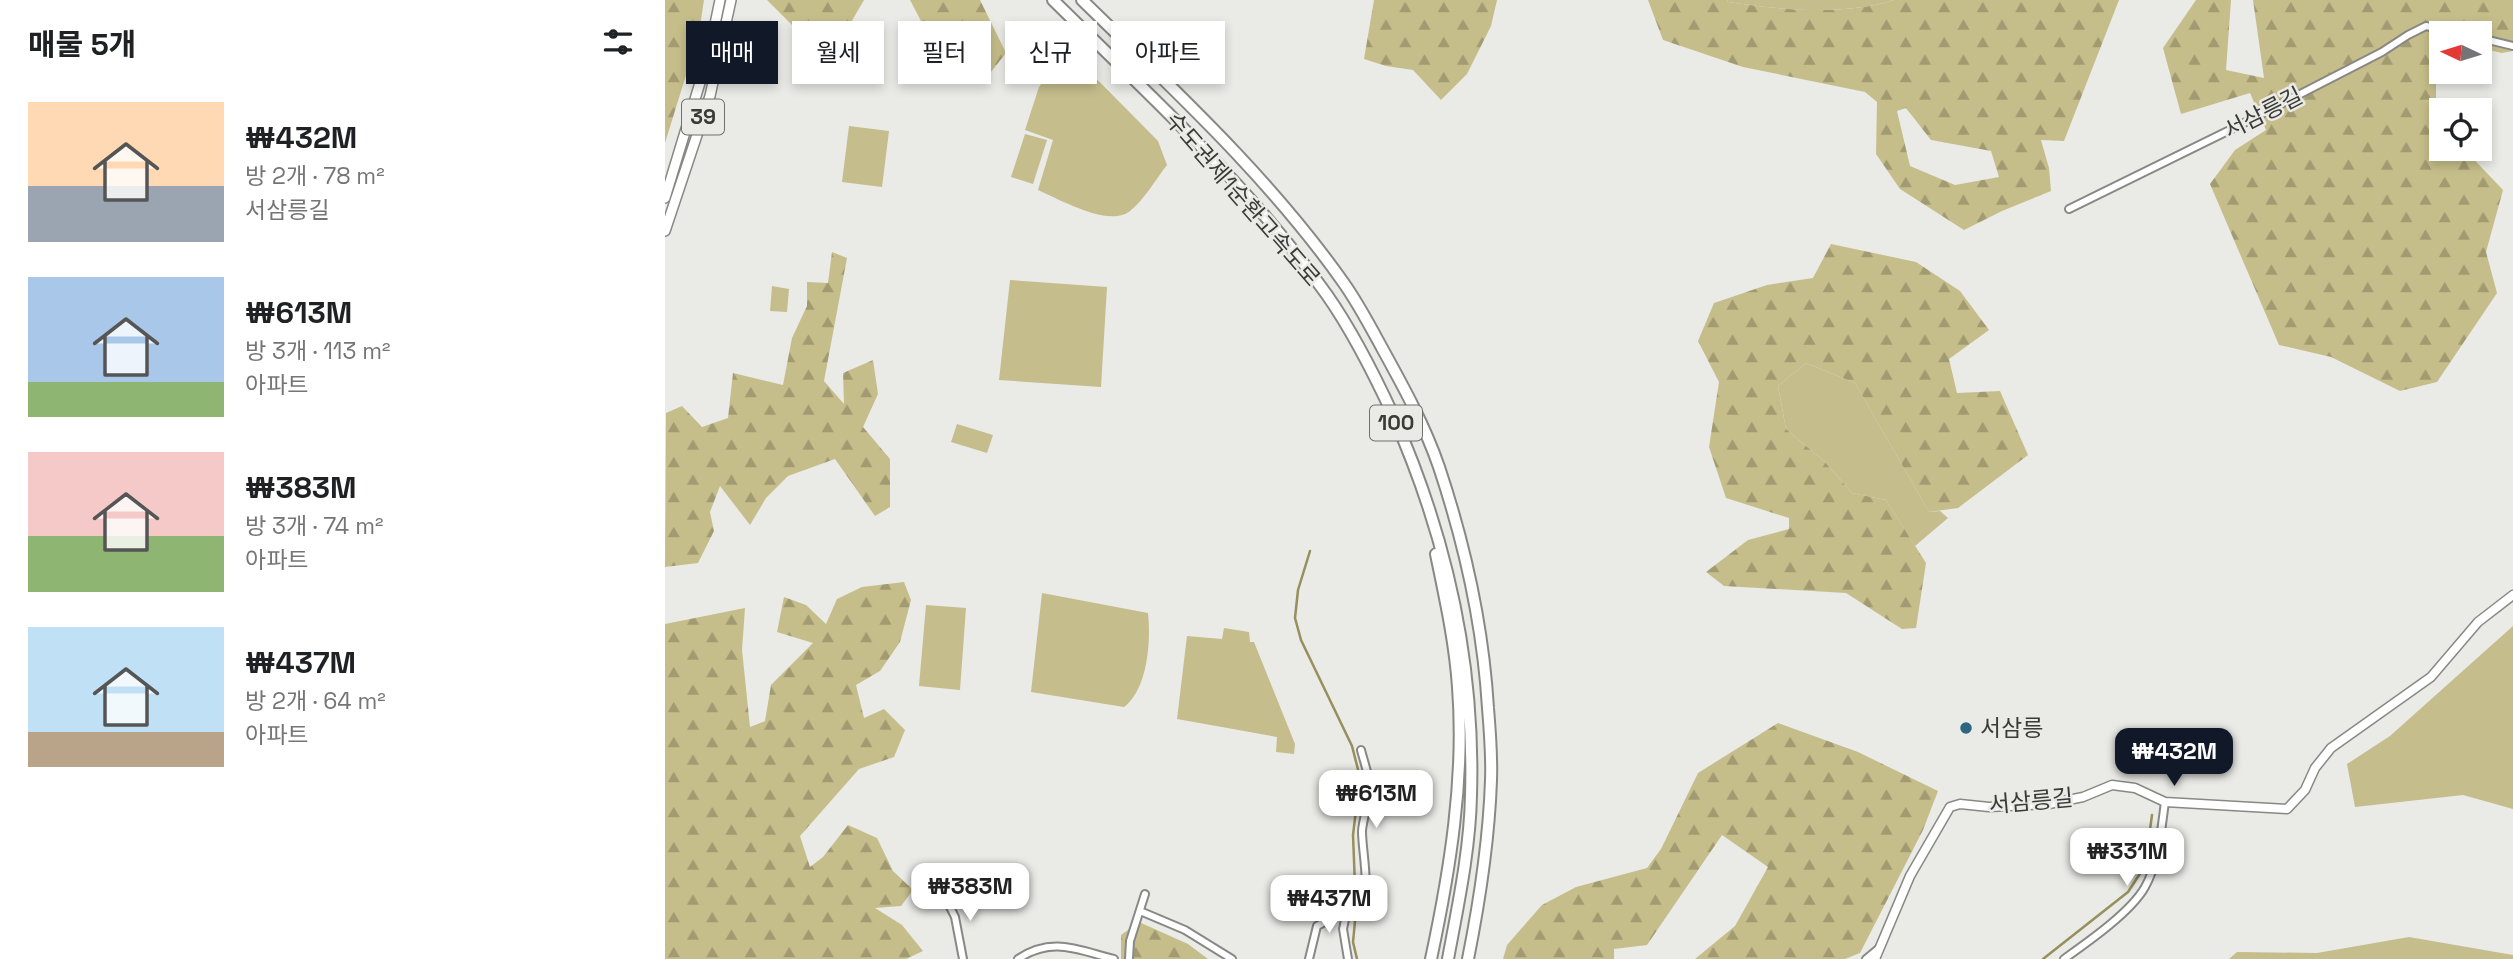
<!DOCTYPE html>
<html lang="ko">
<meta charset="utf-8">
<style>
:root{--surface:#fff;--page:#f2f2f2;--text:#202124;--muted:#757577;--accent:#111827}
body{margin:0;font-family:"Space Grotesk","Noto Sans KR",sans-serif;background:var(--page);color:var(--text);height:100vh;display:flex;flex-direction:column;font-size:26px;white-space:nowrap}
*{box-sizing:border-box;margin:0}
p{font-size:23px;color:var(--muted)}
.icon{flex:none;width:38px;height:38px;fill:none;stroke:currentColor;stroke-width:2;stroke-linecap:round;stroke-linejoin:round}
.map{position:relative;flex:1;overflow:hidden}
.side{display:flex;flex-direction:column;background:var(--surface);width:665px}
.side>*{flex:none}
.hud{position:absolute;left:21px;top:21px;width:665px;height:63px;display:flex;gap:14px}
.needle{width:46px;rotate:274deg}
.tools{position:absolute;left:1764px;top:21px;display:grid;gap:14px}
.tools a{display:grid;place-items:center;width:63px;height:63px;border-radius:0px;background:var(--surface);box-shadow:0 4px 10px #0003;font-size:35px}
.price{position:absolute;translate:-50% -60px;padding:0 16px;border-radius:14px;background:#fff;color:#222;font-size:23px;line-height:46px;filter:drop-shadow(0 2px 4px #0008)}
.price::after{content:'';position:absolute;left:50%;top:42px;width:21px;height:16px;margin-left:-10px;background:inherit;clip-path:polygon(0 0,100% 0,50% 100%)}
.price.active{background:var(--accent);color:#fff}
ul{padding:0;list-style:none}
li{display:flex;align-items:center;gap:21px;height:175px;padding:0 28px}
li span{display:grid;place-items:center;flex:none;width:196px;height:140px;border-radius:0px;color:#555}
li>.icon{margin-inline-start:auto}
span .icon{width:84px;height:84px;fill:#fffc;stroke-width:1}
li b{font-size:30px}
h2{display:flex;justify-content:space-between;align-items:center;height:84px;padding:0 28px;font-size:30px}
.tag{padding:0 24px;border-radius:0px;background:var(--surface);box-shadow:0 4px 10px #0003;font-size:24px;line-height:63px}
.tag.active{background:var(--accent);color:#fff}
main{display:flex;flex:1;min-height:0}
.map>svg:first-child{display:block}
.grass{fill:#c5bd8c}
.forest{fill:url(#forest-firs);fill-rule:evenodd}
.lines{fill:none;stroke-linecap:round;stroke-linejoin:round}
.stream{stroke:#978f5c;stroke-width:2.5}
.street-casing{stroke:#888884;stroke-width:10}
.secondary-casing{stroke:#888884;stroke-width:11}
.primary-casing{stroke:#888884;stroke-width:12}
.highway-casing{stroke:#888884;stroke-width:14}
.street{stroke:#fff;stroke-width:6}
.secondary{stroke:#fff;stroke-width:8}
.primary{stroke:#fff;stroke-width:9}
.highway{stroke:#fff;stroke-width:10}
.poi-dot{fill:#2e6680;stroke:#eaeae6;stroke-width:2.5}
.labels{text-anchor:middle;stroke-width:5;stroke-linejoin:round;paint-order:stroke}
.shield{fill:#eaeae6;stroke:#6f6f6c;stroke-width:2}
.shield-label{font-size:21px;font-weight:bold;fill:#3a3a38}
.street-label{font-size:23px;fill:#3a3a38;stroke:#eaeae6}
.poi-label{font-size:23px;fill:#3a3a38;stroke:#eaeae6;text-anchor:start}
</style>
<main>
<section class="side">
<h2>매물 5개<svg class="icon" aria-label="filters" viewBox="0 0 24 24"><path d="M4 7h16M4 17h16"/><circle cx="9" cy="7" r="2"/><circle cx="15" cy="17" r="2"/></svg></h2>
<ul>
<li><span style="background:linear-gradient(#ffd9b3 60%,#9aa5b1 0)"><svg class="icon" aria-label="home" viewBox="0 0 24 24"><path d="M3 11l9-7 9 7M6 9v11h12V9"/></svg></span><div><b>₩432M</b><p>방 2개 · 78 m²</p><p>서삼릉길</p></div></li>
<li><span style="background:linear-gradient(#a9c7e8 75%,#8fb573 0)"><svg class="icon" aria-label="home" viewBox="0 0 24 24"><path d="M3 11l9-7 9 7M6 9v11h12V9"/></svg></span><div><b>₩613M</b><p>방 3개 · 113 m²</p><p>아파트</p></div></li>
<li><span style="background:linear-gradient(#f6c9c9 60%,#8fb573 0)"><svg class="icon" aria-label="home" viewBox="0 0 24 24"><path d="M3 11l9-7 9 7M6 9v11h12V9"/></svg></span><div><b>₩383M</b><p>방 3개 · 74 m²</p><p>아파트</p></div></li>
<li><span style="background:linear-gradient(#bfe0f5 75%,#b9a48a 0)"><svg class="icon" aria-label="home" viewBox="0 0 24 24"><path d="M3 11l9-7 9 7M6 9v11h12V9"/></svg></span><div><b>₩437M</b><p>방 2개 · 64 m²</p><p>아파트</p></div></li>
</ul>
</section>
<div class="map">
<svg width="1848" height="959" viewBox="0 0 1848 959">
<defs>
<pattern id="forest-firs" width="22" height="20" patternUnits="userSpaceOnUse" patternTransform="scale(1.75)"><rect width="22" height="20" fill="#c6be8a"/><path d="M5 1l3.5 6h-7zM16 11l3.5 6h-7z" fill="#a29b72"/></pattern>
</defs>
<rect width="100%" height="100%" fill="#eaeae6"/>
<!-- grass -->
<path class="grass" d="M 1062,0 L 1229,0 C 1177,16 1116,10 1063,2 Z
M 402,49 L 493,141 L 502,165 C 491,179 479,200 465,211 C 444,228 394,199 373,190 L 388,140 L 360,130 L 374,87 Z
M 184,126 L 224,131 L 217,187 L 177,182 Z
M 360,134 L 382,140 L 368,184 L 346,177 Z
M 345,280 L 442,287 L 436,387 L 334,380 Z
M 107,286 L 124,289 L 122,312 L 105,311 Z
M 1141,363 L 1190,383 L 1264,512 L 1275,511 L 1283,518 L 1250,546 L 1221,500 L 1187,493 L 1160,462 L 1121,429 L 1113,386 Z
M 292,424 L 328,435 L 322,453 L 286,442 Z
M 377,593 L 483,613 C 486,640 483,689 459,707 L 366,692 Z
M 261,605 L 301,608 L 295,690 L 254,686 Z
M 1848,626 L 1848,809 L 1798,795 L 1690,807 L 1682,764 L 1725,736 Z
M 559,628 L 584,632 L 585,642 L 589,642 L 630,744 L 629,754 L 611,752 L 612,737 L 512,719 L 522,636 L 557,639 Z
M 1744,937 L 1848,955 L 1848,959 L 1564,959 L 1572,952 L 1652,953 Z"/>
<!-- forest -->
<path class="forest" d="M 0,0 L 39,0 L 34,33 L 0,143 Z
M 102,0 L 199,0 L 185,24 L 134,32 Z
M 245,0 L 315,0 L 341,53 L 318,82 L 288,82 Z
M 709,0 L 832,0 L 826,26 L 802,74 L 776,100 L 748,70 L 721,66 L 699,59 Z
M 983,0 L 1062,0 L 1063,2 C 1117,10 1177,16 1229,0 L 1454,0 L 1399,141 L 1376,140 L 1384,168 L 1386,191 L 1337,211 L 1299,230 L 1235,189 L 1211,154 L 1212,102 L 1200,92 L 1078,67 L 998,40 ZM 1241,108 L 1266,140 L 1326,151 L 1334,177 L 1290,185 L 1245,166 L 1232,111 Z
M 1531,0 L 1566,0 L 1561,70 L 1599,78 L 1588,0 L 1848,0 L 1848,51 L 1837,53 L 1815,48 L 1815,33 L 1776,33 L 1776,41 L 1771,40 L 1771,119 L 1776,125 L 1776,149 L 1799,149 L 1838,190 L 1821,252 L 1832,293 L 1772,382 L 1735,391 L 1666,357 L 1614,345 L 1545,184 L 1570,150 L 1601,130 L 1585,93 L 1516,114 L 1498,48 Z
M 1166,244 L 1251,262 L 1295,291 L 1324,330 L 1284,359 L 1292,393 L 1335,391 L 1363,455 L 1293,508 L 1264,512 L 1190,383 L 1141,363 L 1113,386 L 1121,429 L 1160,462 L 1187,493 L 1221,500 L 1261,563 L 1251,628 L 1237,629 L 1181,593 L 1059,586 L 1041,572 L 1083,540 L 1124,529 L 1124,518 L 1061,498 L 1044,447 L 1054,382 L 1033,341 L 1049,303 L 1102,285 L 1148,278 Z
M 167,252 L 182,258 L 159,381 L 179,404 L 178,373 L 208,360 L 213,394 L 198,427 L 225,459 L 225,507 L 210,516 L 170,459 L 123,476 L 101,498 L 85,525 L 55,486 L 45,512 L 49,531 L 33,563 L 0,567 L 1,413 L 17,406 L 37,427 L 63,418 L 68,373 L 118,385 L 127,338 L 142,306 L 142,282 L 163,283 Z
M 239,582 L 246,600 L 235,642 L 215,671 L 191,685 L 199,718 L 219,709 L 240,730 L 229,757 L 194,769 L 135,836 L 145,867 L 158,857 L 183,825 L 212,838 L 228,871 L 248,890 L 236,906 L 210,908 L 237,925 L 258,951 L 241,959 L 0,959 L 0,624 L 80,608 L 77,650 L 85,727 L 100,721 L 106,685 L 148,643 L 112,632 L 119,597 L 141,605 L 161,624 L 172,599 L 197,587 Z
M 1113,723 L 1193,752 L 1273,791 L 1258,830 L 1195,953 L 1180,959 L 1030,959 L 1070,926 L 1103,867 L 1057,835 L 982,945 L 949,949 L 949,959 L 838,959 L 842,945 L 877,905 L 911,887 L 982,868 L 996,849 L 1033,773 Z
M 474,922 L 523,944 L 543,959 L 456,959 L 456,935 Z"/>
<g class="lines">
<!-- stream -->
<path class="stream" d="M 645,551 L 633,590 L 630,618 L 636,640 L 687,746 L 698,789 L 691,810 L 688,835 L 691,911 L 688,942 L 692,959
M 1378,959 L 1463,892 L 1480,866 L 1487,815"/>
<defs>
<path id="street" d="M 1815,38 L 1848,46
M 1404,209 L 1579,123 L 1717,52 L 1743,35 L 1761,26 L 1792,33
M 280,897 L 290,917 L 298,959
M 682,910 L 678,929 L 683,959
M 475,911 L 520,930 L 567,959
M 353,959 C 387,936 413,950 449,959
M 464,959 L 465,941 L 480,894
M 644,959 L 652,926 L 682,910 L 696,908 C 706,889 697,852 697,831 C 698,817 705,800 705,788 C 704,775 699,762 696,750
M 1201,959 L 1213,949
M 1399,959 C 1423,942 1466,912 1480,887 C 1494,862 1496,830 1500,802"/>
<path id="secondary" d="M 1210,959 L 1245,876 L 1285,807 L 1295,804 L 1324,807 L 1384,804 L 1418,797 L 1447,785 L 1470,788 L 1500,802 L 1622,809 L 1640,790 L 1650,768 L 1666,748 L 1766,677 L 1813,622 L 1848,595"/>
<path id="primary" d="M 0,198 L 44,53 L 55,0
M 0,231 L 45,96 L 66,0"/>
<path id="highway" d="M 388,0 C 483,94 584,185 662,295 C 688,332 709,374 728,415 C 782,537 810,662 806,795 C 805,850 793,905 783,959
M 417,0 C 508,89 604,177 678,282 C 693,303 705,326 717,348 C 738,386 760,426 774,467 C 800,545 818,626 823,708 C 825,732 827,756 826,780 C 824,841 815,899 803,959
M 766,959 C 785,870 800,778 793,687 C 790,642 780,598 771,554"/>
</defs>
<!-- street casing -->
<use href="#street" class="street-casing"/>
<!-- secondary casing -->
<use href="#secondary" class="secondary-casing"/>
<!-- primary casing -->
<use href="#primary" class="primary-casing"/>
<!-- highway casing -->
<use href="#highway" class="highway-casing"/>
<!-- street -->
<use href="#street" class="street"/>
<!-- secondary -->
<use href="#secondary" class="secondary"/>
<!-- primary -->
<use href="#primary" class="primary"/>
<!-- highway -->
<use href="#highway" class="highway"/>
</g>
<!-- markers -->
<circle class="poi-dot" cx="1301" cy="728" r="7"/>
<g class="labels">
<!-- shield labels -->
<g class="shield">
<rect x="17" y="99.5" width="42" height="35" rx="5"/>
<rect x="705" y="405.5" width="52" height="35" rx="5"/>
</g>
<g class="shield-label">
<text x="38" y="124">39</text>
<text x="731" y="430">100</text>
</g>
<!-- street labels -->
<g class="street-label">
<text transform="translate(1598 113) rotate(-27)" y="8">서삼릉길</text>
<text transform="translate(578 199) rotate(49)" y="8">수도권제1순환고속도로</text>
<text transform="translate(1366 801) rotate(-5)" y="8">서삼릉길</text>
</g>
<!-- poi labels -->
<g class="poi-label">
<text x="1315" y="736">서삼릉</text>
</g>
</g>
</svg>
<div class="tools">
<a><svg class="needle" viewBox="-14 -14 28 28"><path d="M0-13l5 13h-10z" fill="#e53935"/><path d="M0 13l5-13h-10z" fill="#757577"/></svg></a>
<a><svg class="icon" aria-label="locate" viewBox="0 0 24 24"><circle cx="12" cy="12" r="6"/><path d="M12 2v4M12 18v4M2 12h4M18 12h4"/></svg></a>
</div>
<b class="price active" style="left:1509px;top:788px">₩432M</b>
<b class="price" style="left:711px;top:830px">₩613M</b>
<b class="price" style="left:1462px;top:888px">₩331M</b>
<b class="price" style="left:305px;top:923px">₩383M</b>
<b class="price" style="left:664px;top:935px">₩437M</b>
<div class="hud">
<a class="tag active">매매</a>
<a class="tag">월세</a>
<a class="tag">필터</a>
<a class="tag">신규</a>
<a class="tag">아파트</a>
</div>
</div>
</main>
